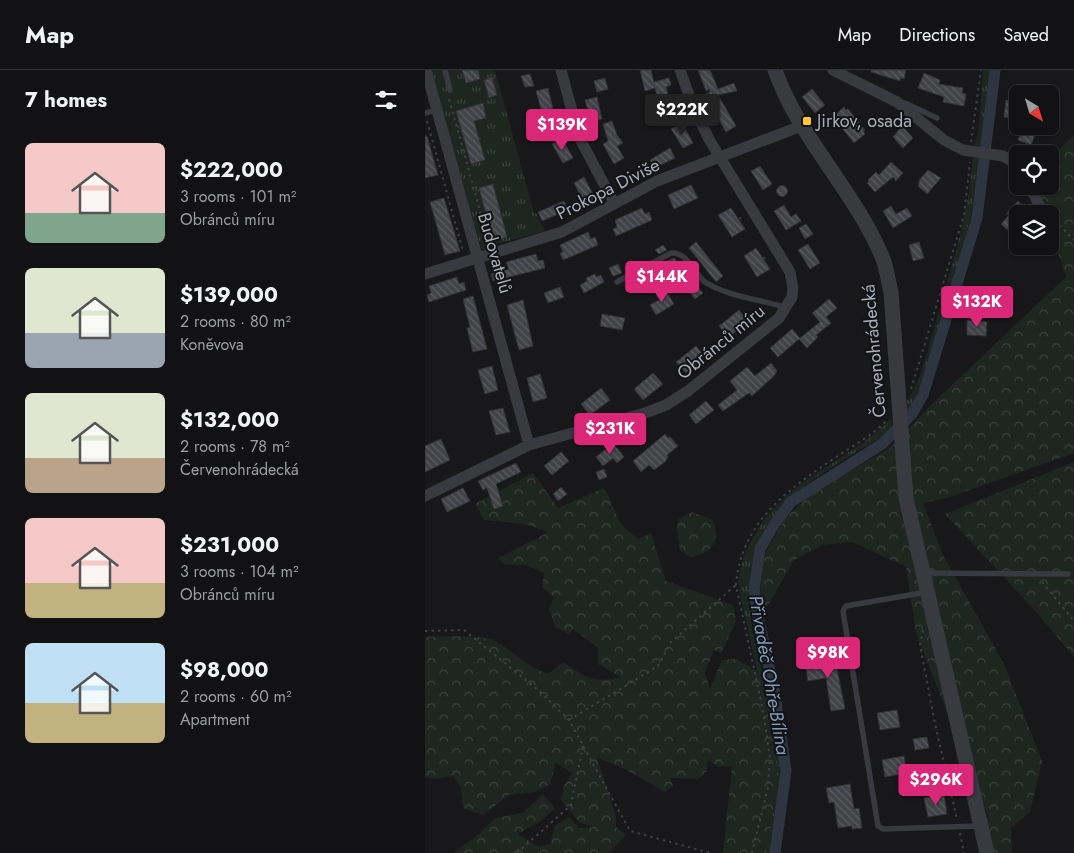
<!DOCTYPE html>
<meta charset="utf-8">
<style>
:root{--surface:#121214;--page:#1f2022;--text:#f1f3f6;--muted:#9c9ea0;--line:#313234;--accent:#db2777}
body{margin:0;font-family:Jost,sans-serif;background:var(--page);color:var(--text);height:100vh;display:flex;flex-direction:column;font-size:19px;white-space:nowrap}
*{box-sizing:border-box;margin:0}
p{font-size:16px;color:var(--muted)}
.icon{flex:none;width:28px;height:28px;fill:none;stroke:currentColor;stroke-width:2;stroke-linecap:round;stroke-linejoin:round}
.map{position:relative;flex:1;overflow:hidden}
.sheet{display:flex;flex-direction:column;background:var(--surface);width:425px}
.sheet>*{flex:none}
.needle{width:32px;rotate:142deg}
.tools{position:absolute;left:584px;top:15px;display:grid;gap:10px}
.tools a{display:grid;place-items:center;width:50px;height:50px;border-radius:8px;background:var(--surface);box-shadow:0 1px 4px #0004,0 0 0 1px var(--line);font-size:25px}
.price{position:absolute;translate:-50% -42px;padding:0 11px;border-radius:5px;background:var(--accent);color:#fff;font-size:16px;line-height:32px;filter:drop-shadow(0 1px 2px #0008)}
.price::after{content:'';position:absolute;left:50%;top:30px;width:15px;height:11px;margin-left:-8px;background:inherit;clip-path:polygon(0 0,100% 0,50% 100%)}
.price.selected{background:#222;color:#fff}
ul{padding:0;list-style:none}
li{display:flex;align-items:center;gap:15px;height:125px;padding:0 25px}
li span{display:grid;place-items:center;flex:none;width:140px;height:100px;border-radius:8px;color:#555}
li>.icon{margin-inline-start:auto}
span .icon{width:60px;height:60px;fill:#fffc;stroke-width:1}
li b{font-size:21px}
h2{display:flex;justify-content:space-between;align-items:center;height:60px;padding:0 25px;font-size:21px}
header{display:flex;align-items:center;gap:30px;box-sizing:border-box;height:70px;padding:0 25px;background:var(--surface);border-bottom:1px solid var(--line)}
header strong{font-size:24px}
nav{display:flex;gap:28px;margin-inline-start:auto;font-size:18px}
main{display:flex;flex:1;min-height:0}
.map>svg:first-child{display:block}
.grass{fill:url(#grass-tufts)}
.forest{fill:url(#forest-crowns)}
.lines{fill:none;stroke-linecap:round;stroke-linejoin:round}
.canal{stroke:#2d3640;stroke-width:11}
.building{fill:url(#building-back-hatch);stroke:#323237}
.path{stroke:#3f4047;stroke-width:2;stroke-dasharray:2.5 4;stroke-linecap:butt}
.service{stroke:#393940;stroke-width:5.5}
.minor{stroke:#393940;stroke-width:11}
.tertiary{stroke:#393940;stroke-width:15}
.poi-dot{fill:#ffc72c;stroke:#131316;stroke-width:2}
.labels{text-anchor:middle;stroke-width:4;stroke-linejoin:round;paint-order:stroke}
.poi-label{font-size:18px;fill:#a9aebb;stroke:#131316;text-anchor:start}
.street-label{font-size:18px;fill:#a9aebb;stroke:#131316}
.water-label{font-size:19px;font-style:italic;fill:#7e99b9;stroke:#131316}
</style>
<header>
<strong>Map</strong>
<nav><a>Map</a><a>Directions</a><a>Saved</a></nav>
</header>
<main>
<section class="sheet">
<h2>7 homes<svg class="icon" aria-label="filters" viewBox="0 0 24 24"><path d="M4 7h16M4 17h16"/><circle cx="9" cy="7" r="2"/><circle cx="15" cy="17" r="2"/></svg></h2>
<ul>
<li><span style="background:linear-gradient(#f6c9c9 70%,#7fa58c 0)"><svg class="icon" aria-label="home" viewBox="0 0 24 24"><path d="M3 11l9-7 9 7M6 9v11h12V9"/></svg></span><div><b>$222,000</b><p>3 rooms · 101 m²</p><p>Obránců míru</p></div></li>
<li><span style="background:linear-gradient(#dfe7d0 65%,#9aa5b1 0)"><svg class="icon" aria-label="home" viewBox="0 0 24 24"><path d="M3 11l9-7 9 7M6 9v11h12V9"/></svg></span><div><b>$139,000</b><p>2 rooms · 80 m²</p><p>Koněvova</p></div></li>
<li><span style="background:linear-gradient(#dfe7d0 65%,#b9a48a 0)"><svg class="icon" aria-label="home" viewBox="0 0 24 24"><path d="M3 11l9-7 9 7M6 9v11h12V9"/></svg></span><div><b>$132,000</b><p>2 rooms · 78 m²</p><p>Červenohrádecká</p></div></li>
<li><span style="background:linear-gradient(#f6c9c9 65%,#c2b280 0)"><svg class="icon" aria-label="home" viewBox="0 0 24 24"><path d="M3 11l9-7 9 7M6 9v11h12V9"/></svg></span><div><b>$231,000</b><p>3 rooms · 104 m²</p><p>Obránců míru</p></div></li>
<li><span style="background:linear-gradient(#bfe0f5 60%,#c2b280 0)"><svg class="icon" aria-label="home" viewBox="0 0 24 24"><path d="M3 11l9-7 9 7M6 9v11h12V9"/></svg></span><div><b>$98,000</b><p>2 rooms · 60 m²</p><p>Apartment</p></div></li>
</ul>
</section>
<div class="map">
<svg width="649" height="783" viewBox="0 0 649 783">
<defs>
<pattern id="grass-tufts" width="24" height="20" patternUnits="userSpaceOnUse" patternTransform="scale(1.25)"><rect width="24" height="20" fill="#1d261f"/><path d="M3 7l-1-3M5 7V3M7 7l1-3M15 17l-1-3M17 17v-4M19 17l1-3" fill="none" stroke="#3b433e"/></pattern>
<pattern id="forest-crowns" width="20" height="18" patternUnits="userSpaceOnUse" patternTransform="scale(1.25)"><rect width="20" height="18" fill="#1d261f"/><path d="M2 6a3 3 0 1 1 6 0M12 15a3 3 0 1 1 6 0" fill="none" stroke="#3b433e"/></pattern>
<pattern id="building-back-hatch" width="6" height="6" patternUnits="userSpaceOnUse" patternTransform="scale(1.25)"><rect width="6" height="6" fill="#424348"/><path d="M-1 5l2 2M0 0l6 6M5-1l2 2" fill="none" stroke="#5a5c60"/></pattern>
</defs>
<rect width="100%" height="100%" fill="#18181b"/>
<!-- grass -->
<path class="grass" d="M 6,0 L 70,0 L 109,143 L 111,143 L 120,161 L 68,175 L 60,180 L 56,178 Z
M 558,0 L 564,0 L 556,78 L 549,78 L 554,57 Z
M 548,86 L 555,88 L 546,146 L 539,173 L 499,310 L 481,345 L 479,335 C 497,311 503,279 511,250 C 527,196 544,143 548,86 Z
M 466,348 L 468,360 C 432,383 380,409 353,441 C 305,498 328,561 343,625 C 348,646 351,668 354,689 C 358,719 350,753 345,783 L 331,783 L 339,631 L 313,515 C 315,494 321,478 332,461 C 367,404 424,393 466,348 Z"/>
<!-- forest -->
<path class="forest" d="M 649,65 L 649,383 L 522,428 L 498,433 L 518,485 L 579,594 L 617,691 L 605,742 L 586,758 L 587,783 L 554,783 L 552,766 L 563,746 L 491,563 L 481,497 L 427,472 L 398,475 L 369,490 L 337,546 L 335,509 L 339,485 L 361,447 L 386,424 L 465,378 L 510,331 L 641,207 L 625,157 L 625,144 L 621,144 L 612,116 L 625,116 L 625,89 Z
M 649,392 L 649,587 L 613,544 L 520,444 Z
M 108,403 L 133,438 L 179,418 C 194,442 186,451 214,469 L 226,463 L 241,511 L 308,535 L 311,551 L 296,583 L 289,580 L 280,602 L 285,619 L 297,590 L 312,589 L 337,604 L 354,710 L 341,783 L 298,783 L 307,696 L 294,697 L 283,690 L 282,701 L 273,709 L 245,708 L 248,716 L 240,722 L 198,698 L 172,688 L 191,747 L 191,757 L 201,765 L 184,783 L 28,783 L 54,764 L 70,748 L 98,743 L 118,724 L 130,739 L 114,752 L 93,764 L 114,777 L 125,774 L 130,756 L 144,747 L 154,758 L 170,757 L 155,753 L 136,730 L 139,716 L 147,703 L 131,693 L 125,714 L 110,722 L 84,725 L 58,745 L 38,738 L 36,718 L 28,706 L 9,709 L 0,707 L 0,567 C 16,567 56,564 70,571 C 90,582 99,595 123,604 L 138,592 C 161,607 169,614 196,607 L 173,594 L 173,578 L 148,559 L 144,564 L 130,557 L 124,539 L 129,527 L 117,517 L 119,503 L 101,495 L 80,495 L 73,488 L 124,462 L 99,454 L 59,450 L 50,434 Z
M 266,442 L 287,449 C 297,470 287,484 265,487 L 255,480 L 252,458 L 254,449 Z"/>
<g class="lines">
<!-- canal -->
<path class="canal" d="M 350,783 L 361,701 L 350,624 L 332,542 L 329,518 L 335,479 L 349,455 L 366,432 L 457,374 L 487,344 L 498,325 L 552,148 L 570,0"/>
</g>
<!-- building -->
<path class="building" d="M 37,0 L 53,0 L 55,9 L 41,13 Z
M 215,0 L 226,0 L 229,12 L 244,8 L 246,15 L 241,17 L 245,30 L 234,34 L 230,18 L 220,21 Z
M 273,0 L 285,0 L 293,19 L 309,13 L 312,21 L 293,25 L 311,56 L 301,62 L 290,43 L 292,41 L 287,26 L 281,26 L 281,24 L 285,22 L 284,19 L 281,21 Z
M 446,0 L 481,0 L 479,9 L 475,8 L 475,11 L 446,2 Z
M 499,3 L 515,10 L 514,14 L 538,18 L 537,23 L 541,24 L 539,36 L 518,32 L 519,27 L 493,18 Z
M 105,4 L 109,16 L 100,17 L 96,6 Z
M 67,7 L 72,25 L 64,28 L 59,10 Z
M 180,8 L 183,19 L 172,22 L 169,11 Z
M 123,18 L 128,39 L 117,43 L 111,21 Z
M 387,19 L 400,35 L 390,43 L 377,27 Z
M 172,27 L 177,49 L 166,52 L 160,30 Z
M 581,30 L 592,32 L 590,48 L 579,47 Z
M 58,33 L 61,48 L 49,51 L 60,90 L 46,94 L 31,41 Z
M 419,37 L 421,40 L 423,39 L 440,60 L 438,61 L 440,64 L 429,73 L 408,47 Z
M 237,41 L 242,52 L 234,56 L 228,46 Z
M 187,51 L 192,65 L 198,73 L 192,76 L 199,88 L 189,94 L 178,74 L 183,71 L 178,54 Z
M 257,53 L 268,73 L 258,78 L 246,59 Z
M 477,56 L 488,68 L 478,78 L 468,67 Z
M 599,56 L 613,56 L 606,75 L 593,70 Z
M 0,66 L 2,66 L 13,105 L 0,108 Z
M 137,68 L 148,88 L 138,93 L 127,74 Z
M 245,78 L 250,88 L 229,98 L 225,90 Z
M 466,92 L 478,103 L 471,111 L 468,107 L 450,122 L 442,113 L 444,112 L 443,110 L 451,102 L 454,105 Z
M 335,96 L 347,114 L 338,120 L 326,101 Z
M 503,100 L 516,108 L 502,124 L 493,116 L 495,109 Z
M 159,107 L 170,128 L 159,133 L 149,113 Z
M 68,114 L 82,167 L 68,171 L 54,118 Z
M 266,115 L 273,128 L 249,139 L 243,125 Z
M351.5 121a5.5 5.5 0 1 1 11 0a5.5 5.5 0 1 1-11 0Z
M 19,128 L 35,181 L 20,185 L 5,132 Z
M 139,131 L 143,140 L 117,151 L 113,142 Z
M 593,131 L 607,144 L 592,144 L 592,153 L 584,161 L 576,154 L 585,144 L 581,144 Z
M 359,135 L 366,147 L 371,144 L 376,151 L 361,160 L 349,141 Z
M 466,136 L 471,144 L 482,138 L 487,146 L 468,158 L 458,141 Z
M 217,138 L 220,144 L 224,142 L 227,150 L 191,166 L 188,159 L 192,157 L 190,150 Z
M 306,138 L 320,159 L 307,167 L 293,145 Z
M 381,154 L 388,164 L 380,169 L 374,158 Z
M 163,162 L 166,169 L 170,167 L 173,175 L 138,190 L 135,183 L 138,182 L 135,175 Z
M 271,172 L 298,206 L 291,212 L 264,178 Z
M 494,172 L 499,188 L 488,191 L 484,175 Z
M 383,174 L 395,193 L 385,199 L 373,180 Z
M 238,175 L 242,180 L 234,184 L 230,180 Z
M 331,178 L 345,199 L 332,207 L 319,186 Z
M 111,184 L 113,191 L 118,190 L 120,198 L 68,211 L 66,204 L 84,199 L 81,192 Z
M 249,188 L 278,223 L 270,229 L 240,192 Z
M 193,194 L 197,203 L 188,206 L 184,198 Z
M 170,204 L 171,207 L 176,205 L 179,212 L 159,223 L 155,215 L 162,211 L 161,208 Z
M 32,207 L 34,214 L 39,212 L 41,220 L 4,232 L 2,225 L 6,223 L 4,216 Z
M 135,217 L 139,227 L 123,233 L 119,223 Z
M 240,219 L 249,234 L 231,245 L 225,235 L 234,230 L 231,225 Z
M 48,226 L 62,279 L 48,282 L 42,258 L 45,257 L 38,229 Z
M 404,229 L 412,238 L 401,247 L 406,253 L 391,265 L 393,267 L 382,278 L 374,269 L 353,287 L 345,278 L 367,259 L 375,268 L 395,252 L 387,243 Z
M 98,230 L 108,276 L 94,280 L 82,235 Z
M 314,240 L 323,252 L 303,268 L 294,256 Z
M 177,244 L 200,248 L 197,260 L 175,256 Z
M 542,250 L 562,252 L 561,266 L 542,265 Z
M 271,276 L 280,287 L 261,303 L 251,292 Z
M 346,293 L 352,301 L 349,306 L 327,326 L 324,323 L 298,341 L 293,335 L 312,320 L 305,311 L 322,297 L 330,306 Z
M 67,296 L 73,320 L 60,324 L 53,300 Z
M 228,303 L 238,314 L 218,330 L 209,319 Z
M 115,304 L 122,328 L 108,332 L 102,308 Z
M 176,318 L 185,330 L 165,345 L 156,334 Z
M 281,331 L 289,340 L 271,354 L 264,345 Z
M 78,338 L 85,362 L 71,365 L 64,341 Z
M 240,364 L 243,368 L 245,367 L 253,376 L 242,385 L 243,387 L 240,392 L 229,400 L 224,395 L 216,402 L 208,391 Z
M 16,369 L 25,390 L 0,402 L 0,376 Z
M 188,373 L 199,387 L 192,393 L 188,388 L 178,396 L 171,387 Z
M 136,382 L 144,391 L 127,405 L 119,396 Z
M 91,393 L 96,402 L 71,414 L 78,436 L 69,439 L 62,418 L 58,420 L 53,411 Z
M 179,399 L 182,407 L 174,410 L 171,402 Z
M 136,417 L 142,424 L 133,431 L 128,424 Z
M 38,418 L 45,431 L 22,442 L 16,429 Z
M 409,584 L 420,639 L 406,641 L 401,608 L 383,611 L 380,593 L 399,590 L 398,585 Z
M 472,640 L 475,657 L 455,660 L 452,643 Z
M 502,667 L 504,678 L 490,680 L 488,669 Z
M 479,686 L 482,703 L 460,707 L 457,690 Z
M 425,714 L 429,739 L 434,738 L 437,758 L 427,759 L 427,756 L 413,758 L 409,732 L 404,733 L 401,718 Z
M 519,724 L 522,744 L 503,747 L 499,728 Z"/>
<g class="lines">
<!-- path -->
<path class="path" d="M 24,29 L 64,173
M 2,51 L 38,181
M 546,72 L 556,0
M 625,146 L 649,170
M 314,149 L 318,146
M 338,189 L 343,186
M 314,260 L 318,264
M 271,295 L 274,299
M 486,319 L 539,145 L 545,92
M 617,512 L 649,551
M 498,560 L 495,575 L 510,654 L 532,749
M 0,561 L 39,560 L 113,620 L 144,650 L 205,761 L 285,783
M 144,650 L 233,596 L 246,572 L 311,515
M 535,763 L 539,783
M 92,783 L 146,735 L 158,676
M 327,783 L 343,717 L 345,688 L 338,641 L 311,515 C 316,449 369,415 419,382 C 434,372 450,363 462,350"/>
<!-- service -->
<path class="service" d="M 20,0 L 25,20
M 480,33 L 512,48
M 0,43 L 12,40
M 192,212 L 246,183 C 263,182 268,203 280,212 C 303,227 336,229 362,238
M 500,503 L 643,504
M 502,522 L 421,536 L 418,541 L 453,756 L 458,759 L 554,756"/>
<!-- minor -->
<path class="minor" d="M 1,0 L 104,375
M 136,0 L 154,67 L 189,133
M 408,0 L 472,32 L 519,70 L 538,80 L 578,86 L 592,94
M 605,116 L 614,135
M 0,204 L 137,162 L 232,111 L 379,55
M 0,426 L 104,375 L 220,343 L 241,335 L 263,321 L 354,248 L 367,227 L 368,218 L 365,202 L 285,71 L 269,39 L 255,0"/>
<!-- tertiary -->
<path class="tertiary" d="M 350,0 C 373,67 431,122 458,189 C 462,199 463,211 466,222 L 481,428 L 562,783"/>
</g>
<!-- markers -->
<rect class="poi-dot" x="377" y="46" width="10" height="10" rx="2.5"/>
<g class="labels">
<!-- poi labels -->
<g class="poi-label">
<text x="392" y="57">Jirkov, osada</text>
</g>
<!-- street labels -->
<g class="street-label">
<text transform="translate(183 119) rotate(-27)" y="6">Prokopa Diviše</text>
<text transform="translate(70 183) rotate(74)" y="6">Budovatelů</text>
<text transform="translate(296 272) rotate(-39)" y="6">Obránců míru</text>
<text transform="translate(449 281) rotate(-95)" y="6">Červenohrádecká</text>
</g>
<!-- water labels -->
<g class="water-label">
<text transform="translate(345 605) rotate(80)" y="7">Přivaděč Ohře-Bílina</text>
</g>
</g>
</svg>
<div class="tools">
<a><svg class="needle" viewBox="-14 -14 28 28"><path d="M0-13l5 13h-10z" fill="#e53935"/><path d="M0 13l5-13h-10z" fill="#9c9ea0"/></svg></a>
<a><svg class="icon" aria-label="locate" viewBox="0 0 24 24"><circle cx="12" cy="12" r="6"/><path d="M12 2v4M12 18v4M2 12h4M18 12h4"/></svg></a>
<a><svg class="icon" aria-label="layers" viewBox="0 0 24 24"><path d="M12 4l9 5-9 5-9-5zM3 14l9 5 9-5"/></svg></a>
</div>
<b class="price selected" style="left:257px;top:66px">$222K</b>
<b class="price" style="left:137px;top:81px">$139K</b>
<b class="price" style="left:237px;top:233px">$144K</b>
<b class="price" style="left:552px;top:258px">$132K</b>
<b class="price" style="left:185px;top:385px">$231K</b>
<b class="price" style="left:403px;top:609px">$98K</b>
<b class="price" style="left:511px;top:736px">$296K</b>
</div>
</main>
